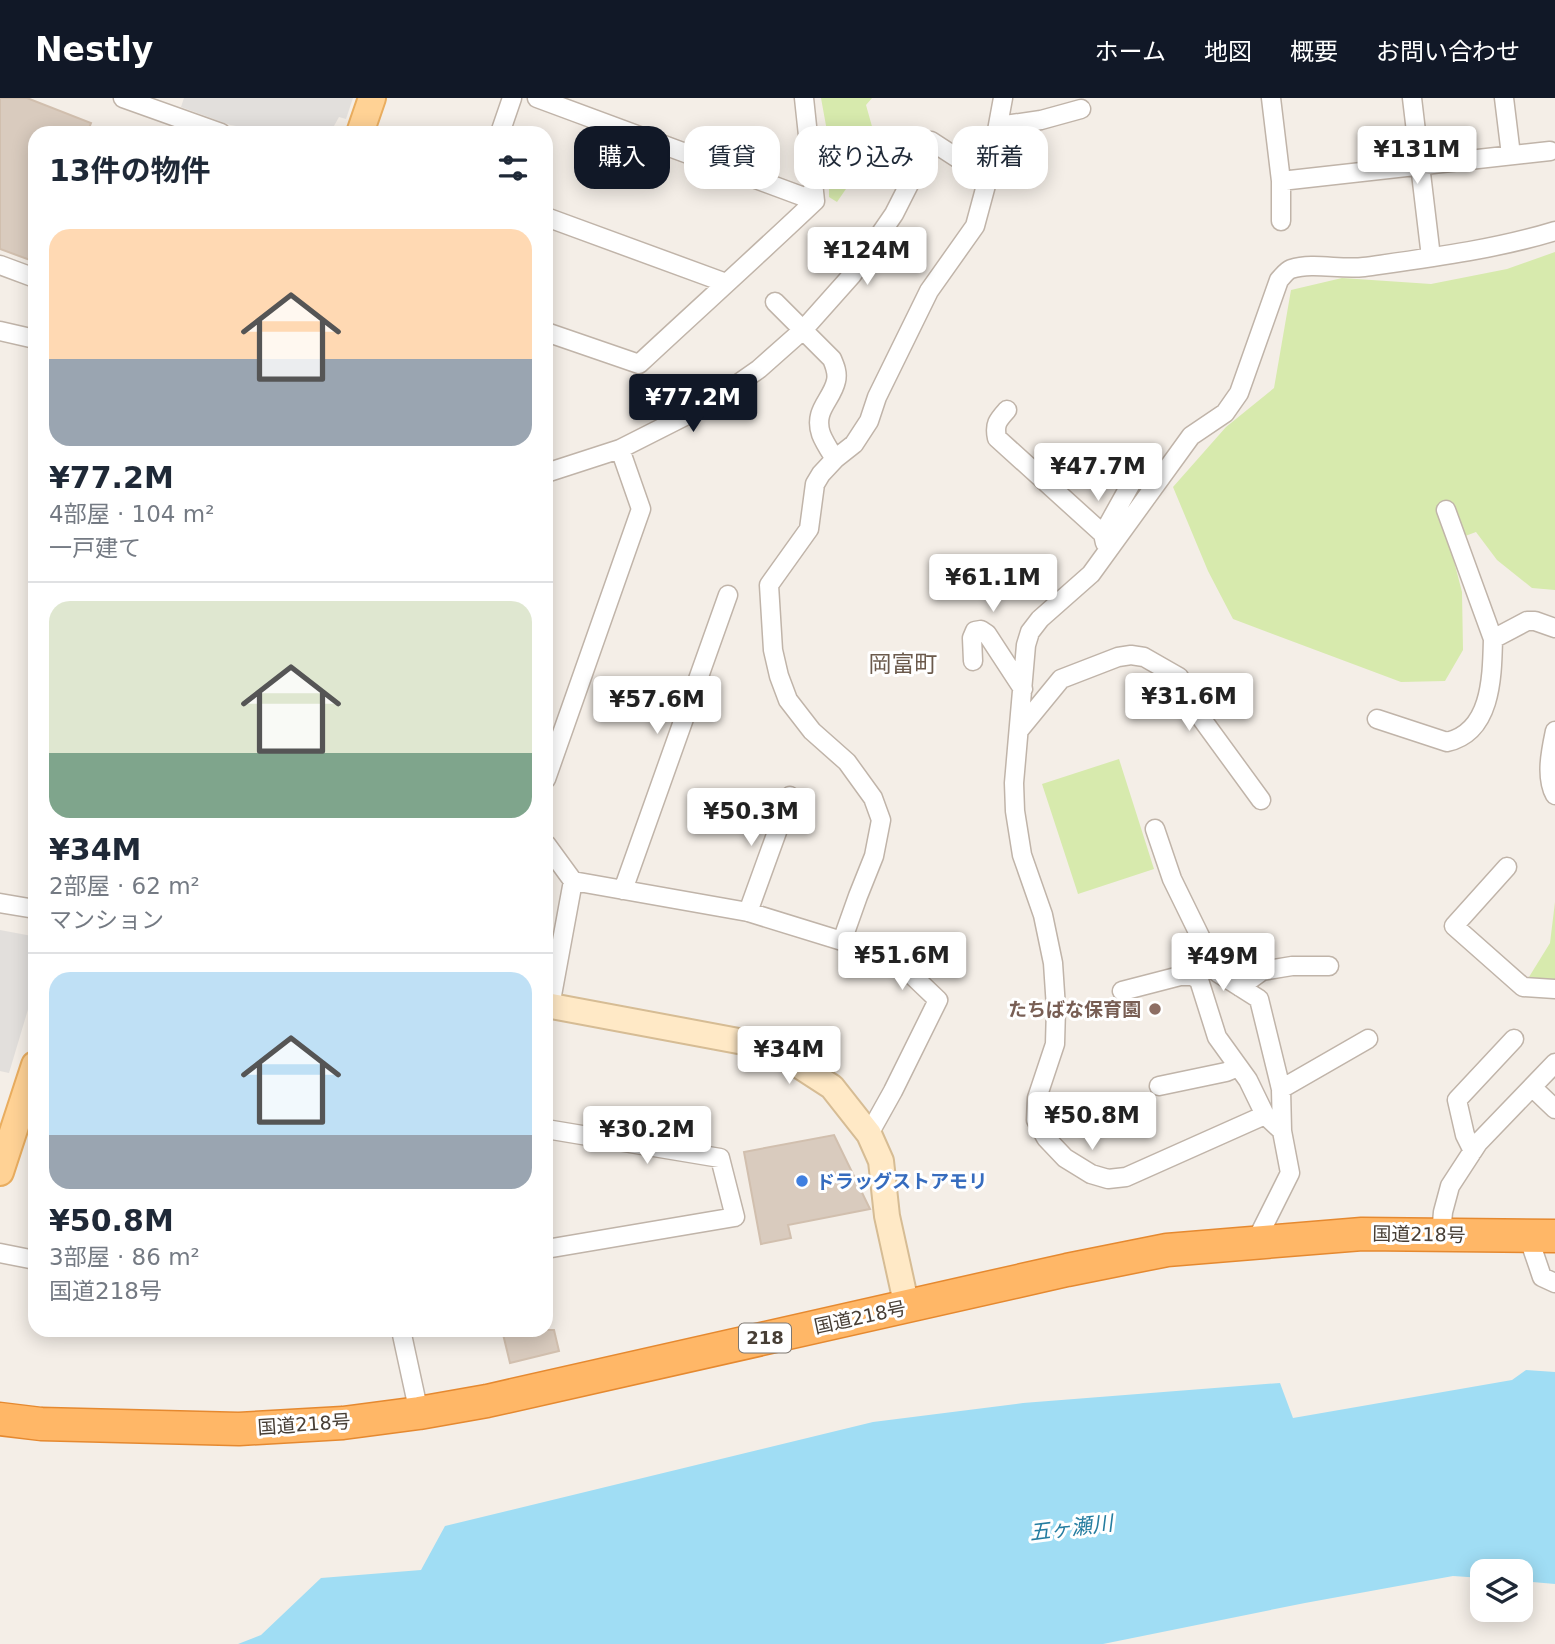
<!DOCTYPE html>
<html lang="ja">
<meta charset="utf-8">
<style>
:root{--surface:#fff;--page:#f2f2f3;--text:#1f2937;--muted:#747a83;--line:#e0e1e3;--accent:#111827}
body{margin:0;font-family:"DejaVu Sans","Noto Sans JP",sans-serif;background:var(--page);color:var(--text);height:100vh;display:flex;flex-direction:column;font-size:26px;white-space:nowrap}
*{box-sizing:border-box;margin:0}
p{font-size:23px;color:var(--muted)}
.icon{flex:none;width:38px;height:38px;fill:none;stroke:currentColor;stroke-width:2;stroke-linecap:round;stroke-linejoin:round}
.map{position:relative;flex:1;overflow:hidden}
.details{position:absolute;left:28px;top:28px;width:525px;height:1211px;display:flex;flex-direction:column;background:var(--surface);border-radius:21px;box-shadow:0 4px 18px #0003}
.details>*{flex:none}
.top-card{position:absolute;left:574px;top:28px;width:665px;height:63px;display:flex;gap:14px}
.tools{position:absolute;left:1470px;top:1461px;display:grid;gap:14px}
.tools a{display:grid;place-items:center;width:63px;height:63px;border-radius:14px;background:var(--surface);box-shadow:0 4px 18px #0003;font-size:35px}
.price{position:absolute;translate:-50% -60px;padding:0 16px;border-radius:7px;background:#fff;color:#222;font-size:23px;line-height:46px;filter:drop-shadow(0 2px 4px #0008)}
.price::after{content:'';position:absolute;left:50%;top:42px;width:21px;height:16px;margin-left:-10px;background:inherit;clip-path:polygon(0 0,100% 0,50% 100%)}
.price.selected{background:var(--accent);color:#fff}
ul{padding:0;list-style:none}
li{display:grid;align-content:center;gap:14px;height:371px;padding:0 21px}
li+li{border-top:2px solid var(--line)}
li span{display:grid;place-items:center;height:217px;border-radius:21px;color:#555}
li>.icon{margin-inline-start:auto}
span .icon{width:126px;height:126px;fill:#fffc;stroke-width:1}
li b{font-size:30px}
h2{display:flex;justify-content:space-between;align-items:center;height:84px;padding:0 21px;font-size:30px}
.tag{padding:0 24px;border-radius:21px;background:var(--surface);box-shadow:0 4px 18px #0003;font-size:24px;line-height:63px}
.tag.selected{background:var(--accent);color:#fff}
header{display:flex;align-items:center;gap:42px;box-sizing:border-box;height:98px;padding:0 35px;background:var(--accent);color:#fff}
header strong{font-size:33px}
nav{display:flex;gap:38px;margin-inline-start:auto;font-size:24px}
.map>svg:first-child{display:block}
.green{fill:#d7eaad}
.parking{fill:#e2dfdc}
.water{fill:#a0ddf4}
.building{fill:#d9cbbe;stroke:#d1bfae;stroke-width:2}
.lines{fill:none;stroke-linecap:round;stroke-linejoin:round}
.street-casing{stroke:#c0b4a9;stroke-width:21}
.secondary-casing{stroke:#d6bc94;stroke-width:28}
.primary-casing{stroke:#e9ad5f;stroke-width:30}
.highway-casing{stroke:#e58930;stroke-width:35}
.street{stroke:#fff;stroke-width:18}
.secondary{stroke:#ffe9c6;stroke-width:24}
.primary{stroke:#ffd295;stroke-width:26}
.highway{stroke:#ffb767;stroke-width:32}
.education-dot{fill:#8d6e63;stroke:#fff;stroke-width:2.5}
.shop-dot{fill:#3f7fe0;stroke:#fff;stroke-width:2.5}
.labels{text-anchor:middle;stroke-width:6;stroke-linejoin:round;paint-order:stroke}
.shield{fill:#fff;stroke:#7e7872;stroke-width:2}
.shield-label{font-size:18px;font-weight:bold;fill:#473e35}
.education-label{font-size:19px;font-weight:bold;fill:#785e54;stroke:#fff;text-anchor:end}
.shop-label{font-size:19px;font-weight:bold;fill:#366cbe;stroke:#fff;text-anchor:start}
.street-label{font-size:19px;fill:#473e35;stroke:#fff}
.water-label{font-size:21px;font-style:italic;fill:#257da0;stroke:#fff}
.quarter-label{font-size:23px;fill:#6b5a4c;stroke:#fff}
</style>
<header>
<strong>Nestly</strong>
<nav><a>ホーム</a><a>地図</a><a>概要</a><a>お問い合わせ</a></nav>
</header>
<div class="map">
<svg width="1555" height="1546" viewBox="0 0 1555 1546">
<rect width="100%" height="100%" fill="#f4eee7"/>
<!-- green -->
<path class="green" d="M 821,0 L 872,0 L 866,7 L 873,32 L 848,88 L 837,104 L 829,99 L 829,44 Z
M 1555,154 L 1555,492 L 1532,490 L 1497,462 L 1476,434 L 1449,444 L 1462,494 L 1463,552 L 1445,583 L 1401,584 L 1233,521 L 1208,473 L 1173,389 L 1226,329 L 1274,290 L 1291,192 L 1342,180 L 1431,186 L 1507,171 Z
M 1119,661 L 1154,771 L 1078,796 L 1042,686 Z
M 1555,804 L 1555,886 L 1529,879 L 1550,845 Z"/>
<!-- parking -->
<path class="parking" d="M 184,0 L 353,0 L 346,21 L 339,19 L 330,35 L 280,35 L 230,27 L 181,9 Z
M 0,832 L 32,838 L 35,844 L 35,888 L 9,975 L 0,973 Z"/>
<!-- water -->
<path class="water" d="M 1526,1272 L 1555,1274 L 1555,1486 L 1521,1483 L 1521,1474 L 1482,1474 L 1482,1480 L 1453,1478 L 1305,1505 L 1103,1546 L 238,1546 L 261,1537 L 321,1480 L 421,1472 L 445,1428 L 873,1324 L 1023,1305 L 1280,1285 L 1293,1320 L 1512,1282 Z"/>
<!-- building -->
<path class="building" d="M 0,0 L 27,0 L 91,25 L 87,35 L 35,35 L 35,150 L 30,162 L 0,151 Z
M 834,1037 L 870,1111 L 788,1127 L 791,1140 L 761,1146 L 744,1054 Z
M 502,1232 L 554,1232 L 559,1253 L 510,1265 Z"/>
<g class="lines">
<defs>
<path id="street" d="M 123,0 L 221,35
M 537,0 L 815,103
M 1271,0 L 1281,83 L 1281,123
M 1412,0 L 1431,159
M 1504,0 L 1511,57
M 998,28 L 1041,22 L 1081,11
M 500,35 L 512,0
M 1281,83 L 1550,53
M 546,119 L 726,185
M 0,167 L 35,180
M 775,204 L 832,261 C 835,268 838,275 836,283 C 832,302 813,312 821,336 C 824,344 830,353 835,361
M 0,233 L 35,241
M 546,234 L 639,266 C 697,212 757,158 815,103 L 804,0
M 1007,312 C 998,322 994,326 997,340 L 1103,436
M 546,375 L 620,351 L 709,306 L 759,271 L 803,232 L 852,177 L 894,116 L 931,43 L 988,80
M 1446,412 L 1493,541
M 1105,445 L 1103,436 L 1143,364
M 973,563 L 972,540 L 975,533 L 981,532 L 987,536 L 1023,591
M 1377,621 L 1447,644 C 1492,634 1492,578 1493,541 L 1527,523 L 1535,523 L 1555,530
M 1020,631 L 1061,581 L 1118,559 L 1131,557 L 1144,559 L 1179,579 L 1196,613 L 1261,702
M 1555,633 C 1551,652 1545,679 1555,697
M 546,681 L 641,411 L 620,351
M 1155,731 L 1172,781 L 1218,875 L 1259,901 L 1281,991 L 1282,1033
M 546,746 L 573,783 L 550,908
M 1507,769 L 1454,828 L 1523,889 L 1555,891
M 573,783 L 748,814 L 842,843
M 623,792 L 728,497
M 0,805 L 35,811
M 748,814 L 790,698
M 1240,889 L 1262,873 L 1292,868 L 1329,868
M 1122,893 L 1180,878 L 1192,878 L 1199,882 L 1217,939 L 1248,982 L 1265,1017
M 1159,988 L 1226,974 L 1238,969
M 1532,989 L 1555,1011
M 1281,991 L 1368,941
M 546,1031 L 720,1060 L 735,1119 L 546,1151
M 869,1036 L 893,993 L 938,902 L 893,859 L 842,843 L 858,798 L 874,758 L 881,722 L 873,700 L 847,664 L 812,633 L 788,602 L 779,578 L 773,552 L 769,487 L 809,431 L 815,386 L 821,376 L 835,361 L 854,346 L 869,323 L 877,299 L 929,193 L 975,128 L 989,76 L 1003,0
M 1473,1053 L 1465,1037 L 1457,1002 L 1514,941
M 1441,1136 L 1443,1114 L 1450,1088 L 1478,1045 L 1555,965
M 1528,1138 L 1542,1179 L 1555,1185
M 1256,1143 L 1290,1075 L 1282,1033 L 1265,1017 L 1126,1079 L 1108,1081 L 1091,1076 L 1065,1060 L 1046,1040 L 1036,1022 L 1037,1000 L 1055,946 L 1056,910 L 1053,865 L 1043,817 L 1022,757 L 1015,713 L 1014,685 L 1026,547 L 1030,534 L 1040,521 L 1091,476 L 1191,338 L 1225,315 L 1239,295 L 1279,182 C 1283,178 1286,173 1291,171 C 1314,164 1340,172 1364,169 C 1428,160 1493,152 1555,133
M 0,1155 L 35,1162
M 401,1232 L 419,1315"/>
<path id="secondary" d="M 546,907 L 749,945 L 795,965 L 832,989 L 869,1036 L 881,1063 L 887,1118 L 907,1209"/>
<path id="primary" d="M 360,35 L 372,0
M 0,1074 L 35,967"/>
<path id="highway" d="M 0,1321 L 41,1326 L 239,1331 L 343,1325 L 419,1315 L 487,1303 L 1067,1172 L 1167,1152 L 1362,1136 L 1555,1138"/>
</defs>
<!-- street casing -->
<use href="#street" class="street-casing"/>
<!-- secondary casing -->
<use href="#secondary" class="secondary-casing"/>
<!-- primary casing -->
<use href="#primary" class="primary-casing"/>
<!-- highway casing -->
<use href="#highway" class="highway-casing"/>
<!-- street -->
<use href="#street" class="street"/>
<!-- secondary -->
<use href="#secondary" class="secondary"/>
<!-- primary -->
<use href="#primary" class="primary"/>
<!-- highway -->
<use href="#highway" class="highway"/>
</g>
<!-- markers -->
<circle class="education-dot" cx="1155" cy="911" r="7"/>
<circle class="shop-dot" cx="802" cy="1083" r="7"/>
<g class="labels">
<!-- shield labels -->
<rect class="shield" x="739" y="1225.5" width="52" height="29" rx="5"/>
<g class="shield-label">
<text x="765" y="1246">218</text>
</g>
<!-- education labels -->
<g class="education-label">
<text x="1141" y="918">たちばな保育園</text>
</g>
<!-- shop labels -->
<g class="shop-label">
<text x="816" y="1090">ドラッグストアモリ</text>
</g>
<!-- street labels -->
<g class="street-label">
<text transform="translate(1419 1136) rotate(1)" y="7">国道218号</text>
<text transform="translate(860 1219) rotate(-12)" y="7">国道218号</text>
<text transform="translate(304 1326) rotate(-4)" y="7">国道218号</text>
</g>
<!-- water labels -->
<g class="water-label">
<text transform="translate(1071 1430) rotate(-7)" y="7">五ヶ瀬川</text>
</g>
<!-- quarter labels -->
<g class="quarter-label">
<text x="903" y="574">岡富町</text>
</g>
</g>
</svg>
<div class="tools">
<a><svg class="icon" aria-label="layers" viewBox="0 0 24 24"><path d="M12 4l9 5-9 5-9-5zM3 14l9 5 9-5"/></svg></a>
</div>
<b class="price" style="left:1417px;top:88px">¥131M</b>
<b class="price" style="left:867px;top:189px">¥124M</b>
<b class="price selected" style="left:693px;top:336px">¥77.2M</b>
<b class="price" style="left:1098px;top:405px">¥47.7M</b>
<b class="price" style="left:993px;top:516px">¥61.1M</b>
<b class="price" style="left:1189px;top:635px">¥31.6M</b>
<b class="price" style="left:657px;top:638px">¥57.6M</b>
<b class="price" style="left:751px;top:750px">¥50.3M</b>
<b class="price" style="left:902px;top:894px">¥51.6M</b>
<b class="price" style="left:1223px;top:895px">¥49M</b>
<b class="price" style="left:789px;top:988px">¥34M</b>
<b class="price" style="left:1092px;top:1054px">¥50.8M</b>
<b class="price" style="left:647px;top:1068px">¥30.2M</b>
<div class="top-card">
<a class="tag selected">購入</a>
<a class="tag">賃貸</a>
<a class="tag">絞り込み</a>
<a class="tag">新着</a>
</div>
<section class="details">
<h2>13件の物件<svg class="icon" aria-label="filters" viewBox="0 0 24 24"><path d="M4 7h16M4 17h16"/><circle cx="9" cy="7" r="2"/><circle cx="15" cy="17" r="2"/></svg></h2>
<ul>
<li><span style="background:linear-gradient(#ffd9b3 60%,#9aa5b1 0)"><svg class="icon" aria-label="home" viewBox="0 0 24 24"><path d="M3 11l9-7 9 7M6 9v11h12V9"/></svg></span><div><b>¥77.2M</b><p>4部屋 · 104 m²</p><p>一戸建て</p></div></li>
<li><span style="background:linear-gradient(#dfe7d0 70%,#7fa58c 0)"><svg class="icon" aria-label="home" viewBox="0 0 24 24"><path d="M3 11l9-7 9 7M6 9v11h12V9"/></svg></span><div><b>¥34M</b><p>2部屋 · 62 m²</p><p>マンション</p></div></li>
<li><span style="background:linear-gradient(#bfe0f5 75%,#9aa5b1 0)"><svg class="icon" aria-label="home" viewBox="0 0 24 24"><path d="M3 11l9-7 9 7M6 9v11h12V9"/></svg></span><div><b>¥50.8M</b><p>3部屋 · 86 m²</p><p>国道218号</p></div></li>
</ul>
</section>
</div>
